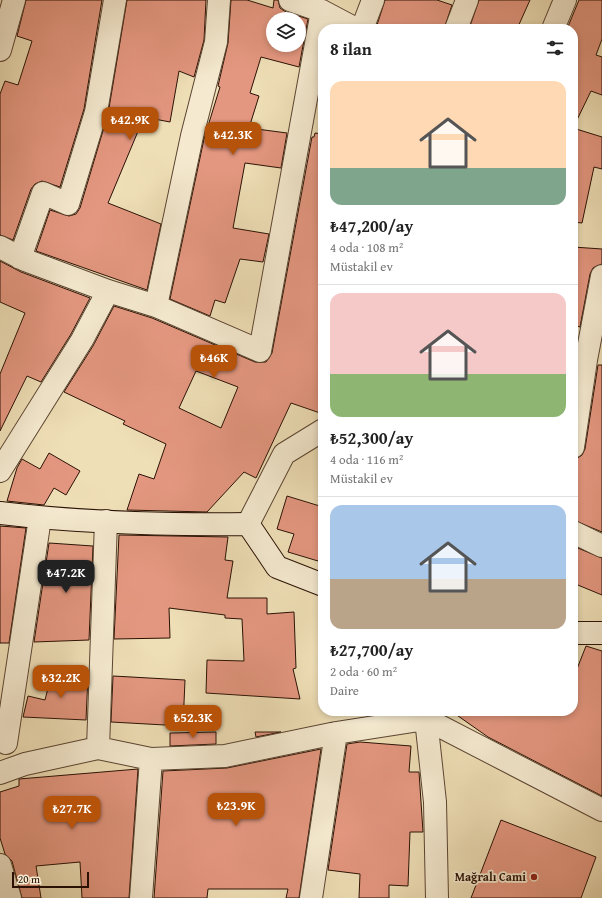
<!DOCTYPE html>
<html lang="tr">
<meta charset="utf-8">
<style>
:root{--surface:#fff;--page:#f6f6f6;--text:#222;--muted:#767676;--line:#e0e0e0;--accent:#b45309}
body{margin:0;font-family:"Gentium Book Plus",serif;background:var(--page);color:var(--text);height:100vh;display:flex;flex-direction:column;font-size:15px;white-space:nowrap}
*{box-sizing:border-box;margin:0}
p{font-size:13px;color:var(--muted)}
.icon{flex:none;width:22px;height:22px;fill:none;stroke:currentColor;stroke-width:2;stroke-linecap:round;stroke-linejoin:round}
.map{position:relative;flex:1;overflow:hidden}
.panel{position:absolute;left:318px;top:24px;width:260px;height:692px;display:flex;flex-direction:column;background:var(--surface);border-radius:16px;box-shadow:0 2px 6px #0003}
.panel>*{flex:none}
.tools{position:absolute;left:266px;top:12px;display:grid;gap:8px}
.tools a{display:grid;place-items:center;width:40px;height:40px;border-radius:50%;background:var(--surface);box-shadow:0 2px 6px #0003;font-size:20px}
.scale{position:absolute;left:12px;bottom:10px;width:77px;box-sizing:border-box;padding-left:4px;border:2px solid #2a1104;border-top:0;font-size:11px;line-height:14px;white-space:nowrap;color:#2a1104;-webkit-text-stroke:3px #f5ead0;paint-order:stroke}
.price{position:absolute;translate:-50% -34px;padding:0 9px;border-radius:8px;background:var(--accent);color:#fff;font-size:13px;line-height:26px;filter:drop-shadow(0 1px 2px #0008)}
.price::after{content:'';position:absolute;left:50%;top:24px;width:12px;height:9px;margin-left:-6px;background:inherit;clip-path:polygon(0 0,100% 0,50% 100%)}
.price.on{background:#222;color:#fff}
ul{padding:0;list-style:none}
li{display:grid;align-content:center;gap:8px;height:212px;padding:0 12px}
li+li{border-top:1px solid var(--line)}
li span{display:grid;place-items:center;height:124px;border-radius:12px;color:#555}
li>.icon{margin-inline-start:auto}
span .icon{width:72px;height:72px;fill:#fffc;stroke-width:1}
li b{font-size:17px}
h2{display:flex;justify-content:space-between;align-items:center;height:48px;padding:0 12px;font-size:17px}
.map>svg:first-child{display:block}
.building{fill:#e49780;stroke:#2a1104;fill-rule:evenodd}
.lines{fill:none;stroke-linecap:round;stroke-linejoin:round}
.street-casing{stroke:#5b4431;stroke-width:24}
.secondary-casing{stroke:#2a1104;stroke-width:24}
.street{stroke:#f5ead0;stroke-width:22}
.secondary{stroke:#f5ead0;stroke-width:22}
.poi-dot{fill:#8f2418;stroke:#f5ead0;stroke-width:1.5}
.labels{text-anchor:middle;stroke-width:3.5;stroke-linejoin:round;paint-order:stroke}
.poi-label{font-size:12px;font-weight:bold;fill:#2a1104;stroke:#f5ead0;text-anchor:end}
</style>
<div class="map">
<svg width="602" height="898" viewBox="0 0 602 898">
<rect width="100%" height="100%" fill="#efdfb7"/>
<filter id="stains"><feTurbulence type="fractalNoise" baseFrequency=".005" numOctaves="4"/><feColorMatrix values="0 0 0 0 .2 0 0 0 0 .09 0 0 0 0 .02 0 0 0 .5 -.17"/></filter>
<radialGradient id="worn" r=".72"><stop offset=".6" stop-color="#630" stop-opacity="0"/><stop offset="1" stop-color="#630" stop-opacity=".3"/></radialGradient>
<!-- building -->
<path class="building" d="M 26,0 L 102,0 L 84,109 L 60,187 L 42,181 L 35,184 L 31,189 L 13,240 L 0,235 L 0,94 L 5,81 L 18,85 L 32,41 L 17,36 Z
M 127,0 L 206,0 L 204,40 L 194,77 L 179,71 L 170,122 L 144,117 L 108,203 L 161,224 L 147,290 L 36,251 L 50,210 L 69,216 L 76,214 L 80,208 L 108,114 Z
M 231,0 L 247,0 L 273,8 L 274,0 L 278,0 L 280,8 L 286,12 L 308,19 L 299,67 L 261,57 L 250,93 L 259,96 L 249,128 L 287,133 L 281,168 L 245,163 L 233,228 L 269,234 L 263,262 L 240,259 L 225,303 L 215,300 L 210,316 L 170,299 L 204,139 L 220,87 L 218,86 L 228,43 ZM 273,19 L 299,19 L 299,45 L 273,45 Z
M 385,0 L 437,0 L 452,5 L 444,29 L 387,29 L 377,25 Z
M 479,0 L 530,0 L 517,29 L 469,29 Z
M 579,0 L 602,0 L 602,39 L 596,55 L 602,57 L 602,95 L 591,91 L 573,128 L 602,137 L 602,169 L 594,167 L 582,223 L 573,222 L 573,29 L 567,29 Z
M 315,133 L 323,134 L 323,414 L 291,403 L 256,478 L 244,472 L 207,512 L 127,510 L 139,474 L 154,479 L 166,444 L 123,424 L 125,421 L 64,392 L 93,346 L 114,306 L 152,318 L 255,362 L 266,362 L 272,353 L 312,137 L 314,137 ZM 196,371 L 238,387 L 221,428 L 179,408 Z
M 573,247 L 602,249 L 602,264 L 593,268 L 590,274 L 580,327 L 573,325 Z
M 0,261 L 21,272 L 90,298 L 71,334 L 41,382 L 27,376 L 0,431 L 0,374 L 25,313 L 0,302 Z
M 598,365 L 602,365 L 602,532 L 573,520 L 573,476 L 576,459 L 582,455 L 585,449 Z
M 49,453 L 80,471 L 66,495 L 54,488 L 44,505 L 7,501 L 17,468 L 22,459 L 40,469 Z
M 287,496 L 323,507 L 323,546 L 318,561 L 288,552 L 294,534 L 277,529 Z
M 0,526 L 26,528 L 9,643 L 0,643 Z
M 119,535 L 228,537 L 225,560 L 233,561 L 227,598 L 267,598 L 267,614 L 294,612 L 296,668 L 293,669 L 300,699 L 206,693 L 207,660 L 244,661 L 242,619 L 225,618 L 225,615 L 169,608 L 170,638 L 114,639 Z
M 49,543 L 93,546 L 89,640 L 34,642 Z
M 573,546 L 602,558 L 602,595 L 573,583 Z
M 586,646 L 602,651 L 602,796 L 488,737 L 451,711 L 573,711 L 573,679 Z
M 52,672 L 88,674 L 86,720 L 23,717 L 28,696 L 45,700 Z
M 113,676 L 185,680 L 183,726 L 111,722 Z
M 216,732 L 216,744 L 170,746 L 170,733 Z
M 255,732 L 281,732 L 256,737 Z
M 360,742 L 411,746 L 409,772 L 419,772 L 423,832 L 410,832 L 408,886 L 389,885 L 389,898 L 359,898 L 360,874 L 328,870 L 347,744 Z
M 321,749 L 299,898 L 286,898 L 288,889 L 208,889 L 207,898 L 154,898 L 163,771 L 227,768 Z
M 138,769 L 129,898 L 82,898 L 80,862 L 36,866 L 41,898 L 22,898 L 12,861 L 5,854 L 0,838 L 0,792 L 19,786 L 19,779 Z
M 501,820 L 596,857 L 581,898 L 471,898 Z"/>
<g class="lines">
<defs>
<path id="street" d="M 290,0 L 322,11 L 356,29
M 362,29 L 373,0
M 456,29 L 467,0
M 553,29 L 565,0
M 0,50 L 14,0
M 0,247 L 25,260 L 108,291 L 156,306 L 260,351 L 322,11
M 20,258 L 43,193 L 68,204 L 96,112 L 115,0
M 156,306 L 192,136 L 216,42 L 219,0
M 573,447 L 586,360 L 602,276
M 0,471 L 82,340 L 108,291
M 248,524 L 284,454 L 323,430
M 573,532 L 602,546
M 430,711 L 426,719 L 435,802 L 437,898
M 6,743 L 40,518
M 98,748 L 106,521
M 0,773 L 25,764 L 98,748 L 151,759 L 225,756 L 336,733 L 426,719 L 602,810
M 0,865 L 10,898
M 141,898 L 151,759
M 311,898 L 336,733"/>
<path id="secondary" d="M 0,513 C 82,523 165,525 248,524 L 277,567 L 323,585
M 573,633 L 602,633"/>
</defs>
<!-- street casing -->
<use href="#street" class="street-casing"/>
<!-- secondary casing -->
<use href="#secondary" class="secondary-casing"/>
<!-- street -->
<use href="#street" class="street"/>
<!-- secondary -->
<use href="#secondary" class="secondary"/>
</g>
<!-- markers -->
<circle class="poi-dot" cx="534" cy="877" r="4"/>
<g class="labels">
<!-- poi labels -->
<g class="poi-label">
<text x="526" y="881">Mağralı Cami</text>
</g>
</g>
<rect width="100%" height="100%" filter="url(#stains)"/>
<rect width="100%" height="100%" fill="url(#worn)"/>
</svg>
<div class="tools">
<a><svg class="icon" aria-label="layers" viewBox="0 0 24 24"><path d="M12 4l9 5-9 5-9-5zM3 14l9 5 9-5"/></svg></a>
</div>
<div class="scale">20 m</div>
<b class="price" style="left:130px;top:141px">₺42.9K</b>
<b class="price" style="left:233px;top:156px">₺42.3K</b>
<b class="price" style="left:214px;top:379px">₺46K</b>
<b class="price on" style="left:66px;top:594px">₺47.2K</b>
<b class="price" style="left:61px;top:699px">₺32.2K</b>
<b class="price" style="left:193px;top:739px">₺52.3K</b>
<b class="price" style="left:236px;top:827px">₺23.9K</b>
<b class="price" style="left:72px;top:830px">₺27.7K</b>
<section class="panel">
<h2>8 ilan<svg class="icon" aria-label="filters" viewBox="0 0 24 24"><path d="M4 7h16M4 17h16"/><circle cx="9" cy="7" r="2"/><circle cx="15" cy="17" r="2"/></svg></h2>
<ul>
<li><span style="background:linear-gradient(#ffd9b3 70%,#7fa58c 0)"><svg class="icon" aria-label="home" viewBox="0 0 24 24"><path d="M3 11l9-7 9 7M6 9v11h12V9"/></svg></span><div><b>₺47,200/ay</b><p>4 oda · 108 m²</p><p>Müstakil ev</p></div></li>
<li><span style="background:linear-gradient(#f6c9c9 65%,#8fb573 0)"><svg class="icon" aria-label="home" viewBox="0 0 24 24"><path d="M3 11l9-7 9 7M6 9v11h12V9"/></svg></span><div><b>₺52,300/ay</b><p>4 oda · 116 m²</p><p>Müstakil ev</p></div></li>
<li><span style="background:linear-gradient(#a9c7e8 60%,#b9a48a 0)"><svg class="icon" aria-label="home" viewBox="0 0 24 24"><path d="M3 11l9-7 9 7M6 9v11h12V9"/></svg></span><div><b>₺27,700/ay</b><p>2 oda · 60 m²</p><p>Daire</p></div></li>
</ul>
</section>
</div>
